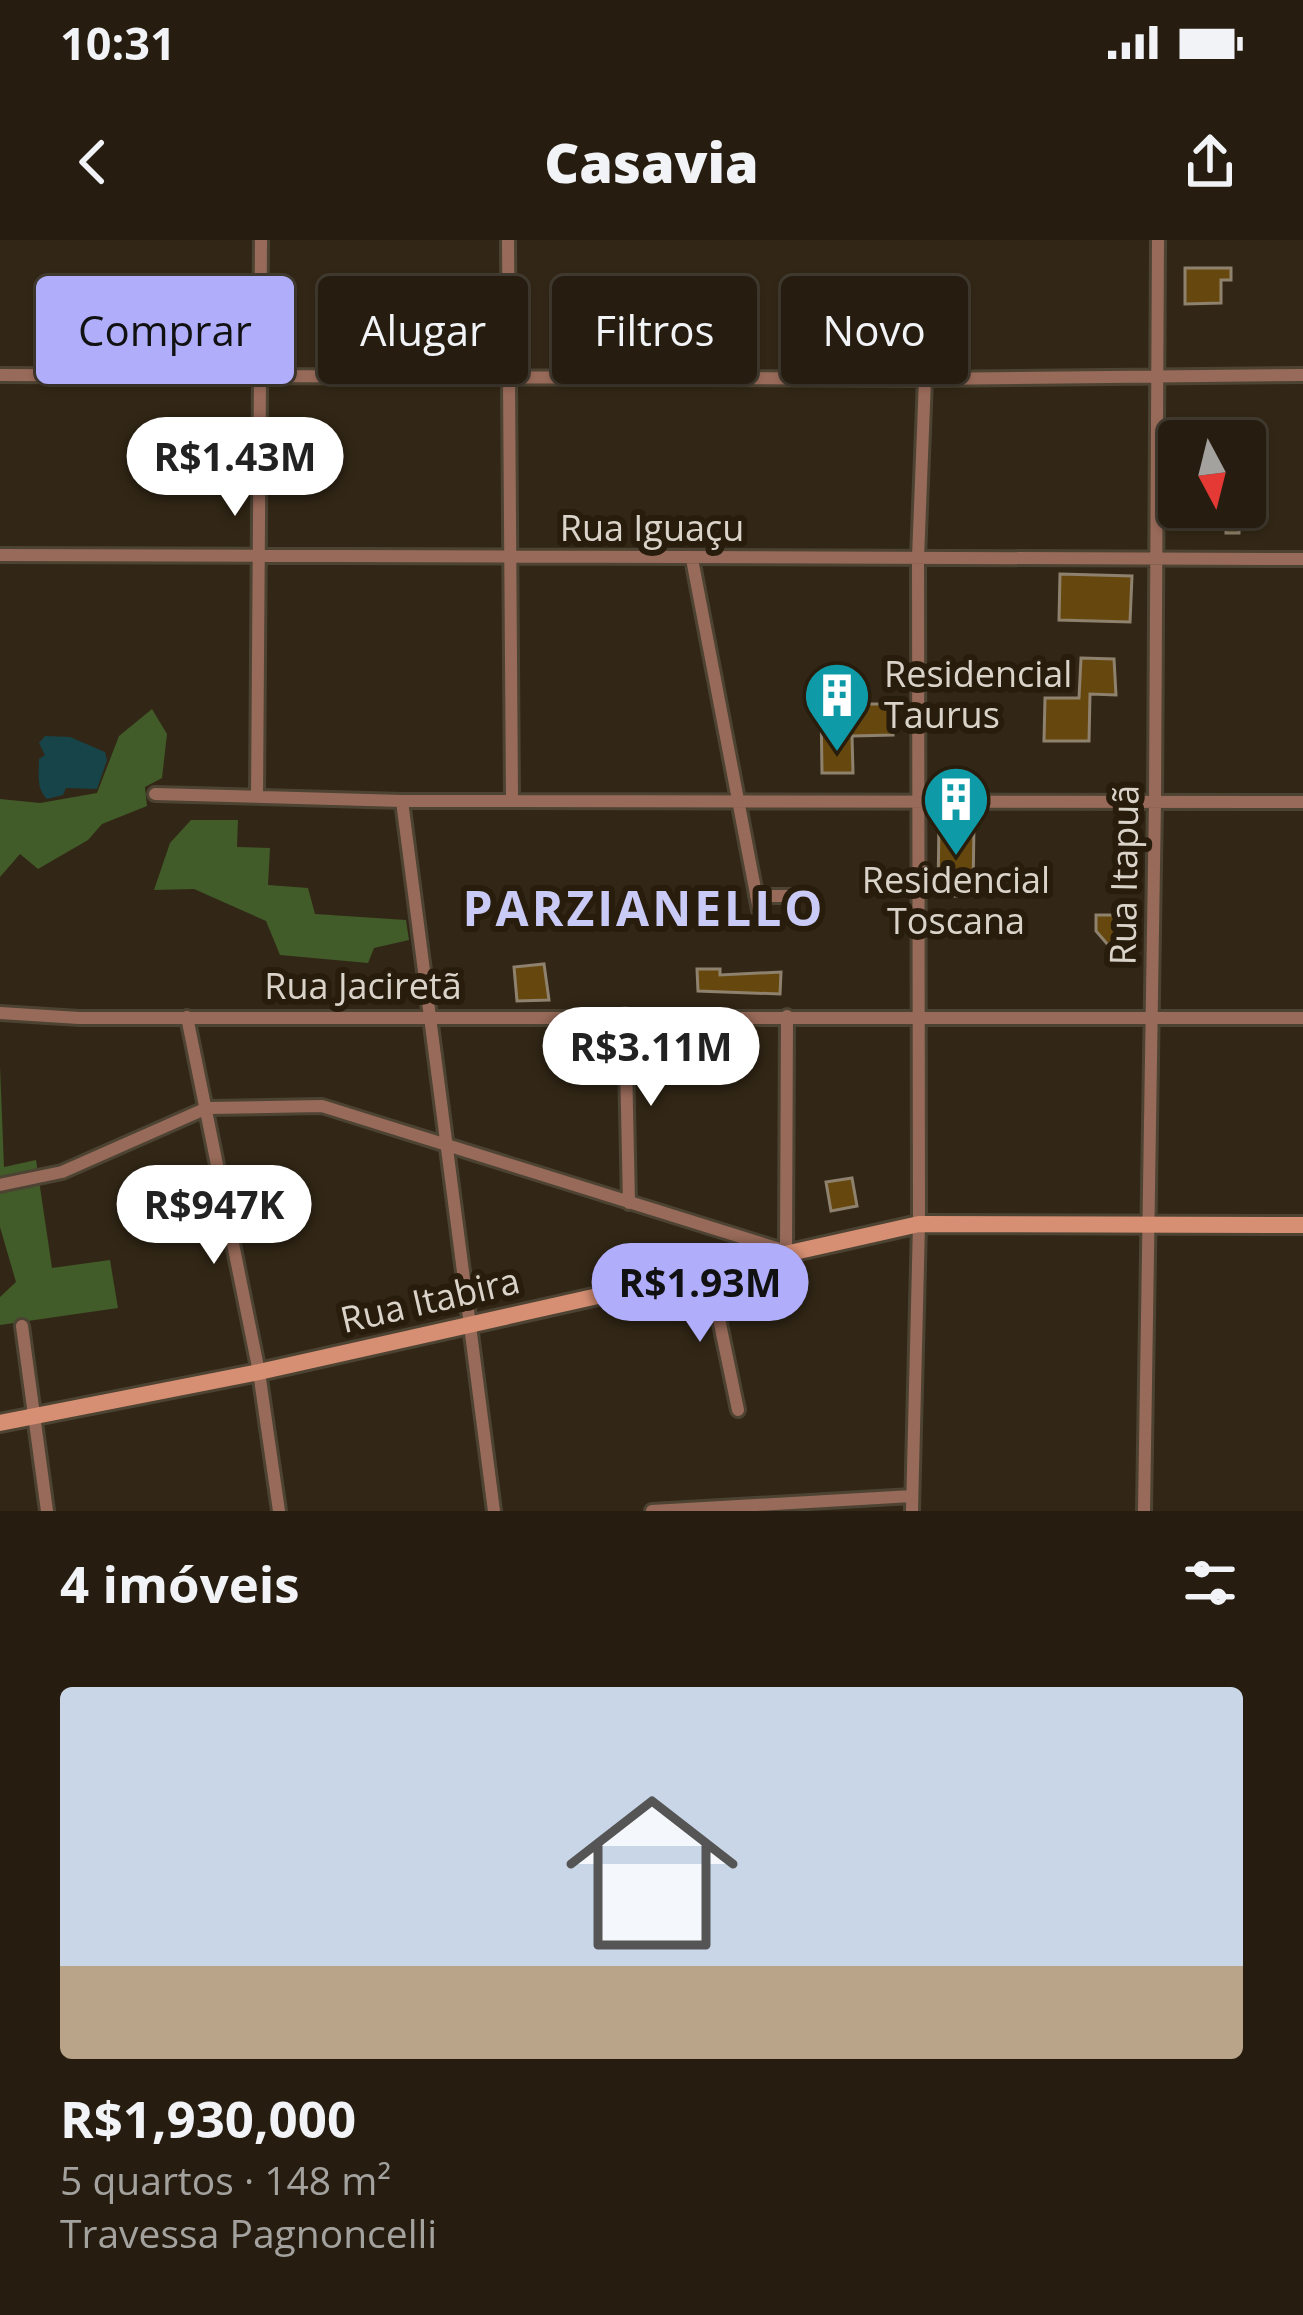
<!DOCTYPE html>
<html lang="pt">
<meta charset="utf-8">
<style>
:root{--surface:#261d10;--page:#322a1e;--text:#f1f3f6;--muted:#a4a29f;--line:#423b30;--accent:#b0aefa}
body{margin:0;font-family:"Open Sans",sans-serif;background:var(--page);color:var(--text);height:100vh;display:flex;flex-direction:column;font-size:45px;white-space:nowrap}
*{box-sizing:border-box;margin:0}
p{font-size:39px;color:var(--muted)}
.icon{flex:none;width:66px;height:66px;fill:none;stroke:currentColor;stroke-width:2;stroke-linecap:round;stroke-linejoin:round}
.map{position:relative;height:1271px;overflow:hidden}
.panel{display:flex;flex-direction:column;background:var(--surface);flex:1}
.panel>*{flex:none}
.top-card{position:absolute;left:36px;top:36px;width:1233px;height:108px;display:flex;gap:24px}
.needle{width:78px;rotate:173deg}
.fabs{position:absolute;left:1158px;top:180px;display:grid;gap:24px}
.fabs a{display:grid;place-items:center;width:108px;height:108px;border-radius:12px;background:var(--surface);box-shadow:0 3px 9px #0004,0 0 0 3px var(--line);font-size:60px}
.price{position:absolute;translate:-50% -102px;padding:0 27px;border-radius:42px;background:#fff;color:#222;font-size:39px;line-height:78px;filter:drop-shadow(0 3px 6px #0008)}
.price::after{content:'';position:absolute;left:50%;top:72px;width:36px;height:27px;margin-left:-18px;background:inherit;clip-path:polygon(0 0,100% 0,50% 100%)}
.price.selected{background:var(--accent);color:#111}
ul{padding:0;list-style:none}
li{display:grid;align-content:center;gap:24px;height:636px;padding:0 60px}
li+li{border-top:3px solid var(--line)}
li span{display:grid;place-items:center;height:372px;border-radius:12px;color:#555}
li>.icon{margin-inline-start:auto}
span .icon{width:216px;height:216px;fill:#fffc;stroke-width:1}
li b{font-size:51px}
h2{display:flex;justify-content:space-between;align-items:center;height:144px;padding:0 60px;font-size:51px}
.chip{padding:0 42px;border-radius:12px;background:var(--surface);box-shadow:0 3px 9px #0004,0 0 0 3px var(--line);font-size:42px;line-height:108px}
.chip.selected{background:var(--accent);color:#111}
.status{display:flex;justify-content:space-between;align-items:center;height:84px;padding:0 60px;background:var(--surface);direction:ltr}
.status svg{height:33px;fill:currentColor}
header{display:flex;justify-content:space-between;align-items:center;height:156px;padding:0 60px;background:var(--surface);font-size:54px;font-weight:800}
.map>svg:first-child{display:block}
.forest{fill:#415b29}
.water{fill:#174449}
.building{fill:#66480e;stroke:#8e816d;stroke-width:3}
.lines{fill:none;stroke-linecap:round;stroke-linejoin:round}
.street-casing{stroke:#4d4333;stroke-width:18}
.secondary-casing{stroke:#4d4333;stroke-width:22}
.street{stroke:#986a59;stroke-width:12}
.secondary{stroke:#d78f73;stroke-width:16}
.labels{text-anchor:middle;stroke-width:12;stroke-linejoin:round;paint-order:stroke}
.street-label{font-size:36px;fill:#dad3c9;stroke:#281d0c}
.poi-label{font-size:36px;fill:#dad3c9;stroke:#281d0c;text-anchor:start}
.district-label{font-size:48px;font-weight:bold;letter-spacing:3px;fill:#cacaf6;stroke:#281d0c}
</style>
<div class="status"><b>10:31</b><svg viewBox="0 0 49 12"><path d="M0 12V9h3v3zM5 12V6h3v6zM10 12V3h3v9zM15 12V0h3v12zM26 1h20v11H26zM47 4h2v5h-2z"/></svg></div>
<header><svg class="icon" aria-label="back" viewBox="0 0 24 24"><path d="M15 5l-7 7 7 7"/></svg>Casavia<svg class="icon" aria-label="share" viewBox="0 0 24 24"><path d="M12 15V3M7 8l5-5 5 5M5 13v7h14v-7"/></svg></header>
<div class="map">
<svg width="1303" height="1271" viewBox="0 0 1303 1271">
<rect width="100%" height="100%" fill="#322716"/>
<!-- forest -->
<path class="forest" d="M 152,469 L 167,494 L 162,538 L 145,547 L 147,566 L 102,584 L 88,600 L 38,629 L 20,614 L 0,637 L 0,559 L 40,563 L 97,553 L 119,496 Z
M 191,580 L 238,580 L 237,607 L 270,608 L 268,645 L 308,648 L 315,674 L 406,680 L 409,700 L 374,708 L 368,723 L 280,715 L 266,681 L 194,649 L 154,650 L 170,603 Z
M 0,826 L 4,927 L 36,920 L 52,1028 L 110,1020 L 118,1068 L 0,1085 L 0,1057 L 16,1042 L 0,987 Z"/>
<!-- water -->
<path class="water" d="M 45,496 L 70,497 L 105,512 L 107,520 L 97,549 L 66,548 L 63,555 L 47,559 C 36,548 39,534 39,519 L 45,515 L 39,503 Z"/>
<!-- building -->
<path class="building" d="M 1185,28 L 1231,28 L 1231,40 L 1221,40 L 1221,63 L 1185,64 Z
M 1245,252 L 1256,252 L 1256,279 L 1240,279 L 1239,293 L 1226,293 L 1226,267 L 1245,267 Z
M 1060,334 L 1132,336 L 1130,382 L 1059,380 Z
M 1081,418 L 1114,419 L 1116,455 L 1090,454 L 1089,501 L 1044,501 L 1045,458 L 1079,458 Z
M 821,464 L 893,464 L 893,495 L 852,496 L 853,533 L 822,533 Z
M 939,580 L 974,580 L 973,656 L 938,656 Z
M 1096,675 L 1132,675 L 1132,713 L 1115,713 L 1096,691 Z
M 544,724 L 549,760 L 517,761 L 514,727 Z
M 697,729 L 720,729 L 720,735 L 781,732 L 780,754 L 698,751 Z
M 852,938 L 857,966 L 831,971 L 826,942 Z"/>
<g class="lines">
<defs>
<path id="street" d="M 508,0 L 512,560
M 0,135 L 925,139 L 1303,135
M 0,315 L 1303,319
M 692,319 L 760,675
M 155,554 L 402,561 L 1303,562
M 257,557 L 261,0
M 402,561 L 494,1271
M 756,656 L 795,656
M 0,773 L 79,778 L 1303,778
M 625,775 L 629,963
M 187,777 L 259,1132 L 279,1271
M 0,945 L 62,932 L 207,868 L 322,866 L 786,1011 L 787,776
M 709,1031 L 738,1170
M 22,1086 L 47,1271
M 652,1271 L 912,1256
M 912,1271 L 919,984 L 918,318 L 925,139
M 1144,1271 L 1155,561 L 1158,0"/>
<path id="secondary" d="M 0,1183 L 259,1132 L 919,984 L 1303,985"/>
</defs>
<!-- street casing -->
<use href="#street" class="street-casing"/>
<!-- secondary casing -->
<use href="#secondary" class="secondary-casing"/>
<!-- street -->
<use href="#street" class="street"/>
<!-- secondary -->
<use href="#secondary" class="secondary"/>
</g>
<!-- icons -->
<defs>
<symbol id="building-pin" viewBox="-11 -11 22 30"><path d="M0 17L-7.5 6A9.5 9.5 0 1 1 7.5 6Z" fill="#0f9aa8" stroke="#281d0c"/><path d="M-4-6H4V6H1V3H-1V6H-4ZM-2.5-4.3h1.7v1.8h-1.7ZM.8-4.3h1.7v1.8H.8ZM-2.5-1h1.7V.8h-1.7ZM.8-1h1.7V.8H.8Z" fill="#fff"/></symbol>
</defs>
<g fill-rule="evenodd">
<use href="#building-pin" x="799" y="417" width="76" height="104"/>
<use href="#building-pin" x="918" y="521" width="76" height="104"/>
</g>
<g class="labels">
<!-- street labels -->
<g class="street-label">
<text x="652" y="301">Rua Iguaçu</text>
<text transform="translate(1124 635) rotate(-89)" y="13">Rua Itapuã</text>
<text x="363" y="759">Rua Jaciretã</text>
<text transform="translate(430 1060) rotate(-13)" y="13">Rua Itabira</text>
</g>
<!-- poi labels -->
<g class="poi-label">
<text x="884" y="447">Residencial<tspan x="884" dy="41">Taurus</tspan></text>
<text x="956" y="653" text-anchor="middle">Residencial<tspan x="956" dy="41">Toscana</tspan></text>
</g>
<!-- district labels -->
<g class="district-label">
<text x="644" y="686">PARZIANELLO</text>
</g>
</g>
</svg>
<div class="fabs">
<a><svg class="needle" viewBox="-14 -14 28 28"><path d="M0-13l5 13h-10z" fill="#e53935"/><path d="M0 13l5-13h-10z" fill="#a4a29f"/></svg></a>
</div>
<b class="price" style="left:235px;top:279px">R$1.43M</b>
<b class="price" style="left:651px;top:869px">R$3.11M</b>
<b class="price" style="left:214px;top:1027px">R$947K</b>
<b class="price selected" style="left:700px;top:1105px">R$1.93M</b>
<div class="top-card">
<a class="chip selected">Comprar</a>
<a class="chip">Alugar</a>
<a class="chip">Filtros</a>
<a class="chip">Novo</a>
</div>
</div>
<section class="panel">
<h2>4 imóveis<svg class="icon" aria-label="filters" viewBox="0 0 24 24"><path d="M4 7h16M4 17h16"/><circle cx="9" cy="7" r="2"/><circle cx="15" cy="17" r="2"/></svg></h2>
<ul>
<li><span style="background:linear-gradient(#c9d6e8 75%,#b9a48a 0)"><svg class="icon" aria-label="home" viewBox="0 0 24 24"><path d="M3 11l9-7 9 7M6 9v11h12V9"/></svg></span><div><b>R$1,930,000</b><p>5 quartos · 148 m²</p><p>Travessa Pagnoncelli</p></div></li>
</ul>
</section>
